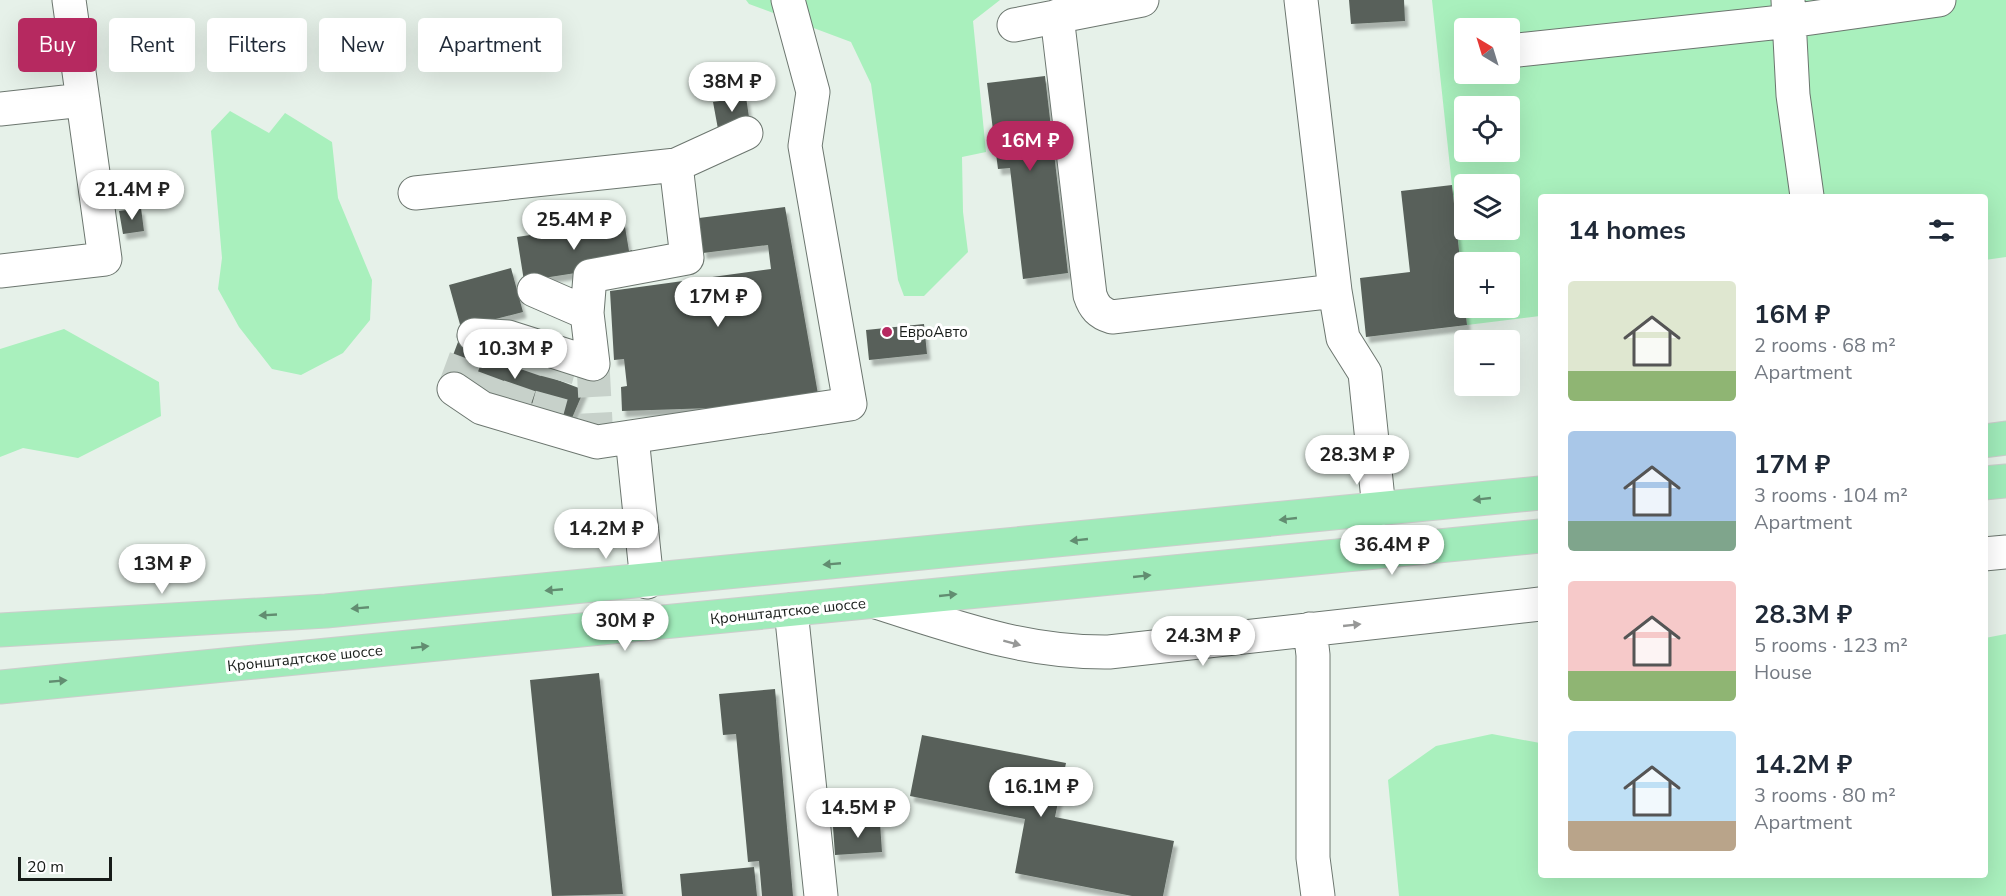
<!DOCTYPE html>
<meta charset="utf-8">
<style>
:root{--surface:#fff;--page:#f2f2f3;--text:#1f2937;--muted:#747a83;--accent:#b62960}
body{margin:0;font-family:"Nunito Sans",sans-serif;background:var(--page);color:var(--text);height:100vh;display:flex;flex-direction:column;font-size:22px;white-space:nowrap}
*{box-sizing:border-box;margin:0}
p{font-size:20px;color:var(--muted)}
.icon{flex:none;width:33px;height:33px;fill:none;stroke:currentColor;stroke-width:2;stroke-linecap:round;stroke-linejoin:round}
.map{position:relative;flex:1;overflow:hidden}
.drawer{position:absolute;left:1538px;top:194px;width:450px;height:684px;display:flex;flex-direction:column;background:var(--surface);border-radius:6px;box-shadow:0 6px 24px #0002}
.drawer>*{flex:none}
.guide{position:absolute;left:18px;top:18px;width:570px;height:54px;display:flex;gap:12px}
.needle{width:39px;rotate:322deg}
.controls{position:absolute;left:1454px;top:18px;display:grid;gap:12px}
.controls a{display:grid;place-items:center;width:66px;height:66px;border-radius:6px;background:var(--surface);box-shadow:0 6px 24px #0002;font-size:30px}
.scale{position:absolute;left:18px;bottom:15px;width:94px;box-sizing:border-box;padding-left:6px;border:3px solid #171b18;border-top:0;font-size:16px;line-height:21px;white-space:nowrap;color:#171b18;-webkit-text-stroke:4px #fff;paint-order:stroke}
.price{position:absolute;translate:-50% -51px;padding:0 14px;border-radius:21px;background:#fff;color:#222;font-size:20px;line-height:39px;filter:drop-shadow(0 2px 3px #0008)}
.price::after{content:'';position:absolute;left:50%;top:36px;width:18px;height:14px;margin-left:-9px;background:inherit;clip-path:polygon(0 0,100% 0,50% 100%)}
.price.active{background:var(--accent);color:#fff}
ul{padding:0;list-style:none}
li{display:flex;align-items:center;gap:18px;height:150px;padding:0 30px}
li span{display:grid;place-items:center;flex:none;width:168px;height:120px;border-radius:6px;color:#555}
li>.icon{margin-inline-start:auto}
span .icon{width:72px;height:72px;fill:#fffc;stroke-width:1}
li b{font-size:26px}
h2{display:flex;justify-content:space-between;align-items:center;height:72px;padding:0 30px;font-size:26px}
.chip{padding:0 21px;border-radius:6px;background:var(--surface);box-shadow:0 6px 24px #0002;font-size:21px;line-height:54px}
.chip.active{background:var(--accent);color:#fff}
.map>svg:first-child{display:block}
.green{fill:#a9f0bd;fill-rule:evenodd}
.building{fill:#58615a;filter:url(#shadow)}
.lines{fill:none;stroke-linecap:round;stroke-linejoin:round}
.minor-tunnel{stroke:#c7d1ca;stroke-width:33;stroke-dasharray:33 16;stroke-linecap:butt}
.minor-casing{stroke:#6c766f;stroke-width:35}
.major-casing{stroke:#cccdcc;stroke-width:35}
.minor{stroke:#fff;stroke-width:33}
.major{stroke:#a0ebba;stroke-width:33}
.oneway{fill:#628d71}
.oneway2{fill:#979897}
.poi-dot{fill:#b62960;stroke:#fff;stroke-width:2}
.labels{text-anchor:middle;stroke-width:6;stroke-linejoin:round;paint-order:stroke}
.poi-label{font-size:15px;fill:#171b18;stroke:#fff;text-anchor:start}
.street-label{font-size:15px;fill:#171b18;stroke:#fff}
</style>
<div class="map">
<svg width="2006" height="896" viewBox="0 0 2006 896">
<defs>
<filter id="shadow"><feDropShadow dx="3.5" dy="6" stdDeviation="1.5" flood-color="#0004"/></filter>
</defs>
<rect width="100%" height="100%" fill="#e6f1e9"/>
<!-- green -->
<path class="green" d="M 746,0 L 1000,0 L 973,21 L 986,152 L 962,157 L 963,212 L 968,252 L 924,296 L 904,296 L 898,280 L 871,84 L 851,42 L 749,4 Z
M 1432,0 L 2006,0 L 2006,257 L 1985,260 L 1984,196 L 1540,196 L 1540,316 L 1467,325 L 1465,308 L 1509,308 L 1509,262 L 1464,262 L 1464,297 ZM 1464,28 L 1509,28 L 1509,74 L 1464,74 ZM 1464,106 L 1509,106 L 1509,152 L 1464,152 ZM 1464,184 L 1509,184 L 1509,230 L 1464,230 Z
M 230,111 L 269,133 L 285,113 L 332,142 L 338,198 L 372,280 L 370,320 L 343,353 L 301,375 L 272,369 L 239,327 L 218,289 L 222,258 L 211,131 Z
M 64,329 L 159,382 L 161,416 L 78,458 L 23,448 L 0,457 L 0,349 Z
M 2006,634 L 2006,896 L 1399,896 L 1388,780 L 1436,746 L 1492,734 L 1540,743 L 1540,874 L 1984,874 L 1985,638 Z"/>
<!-- building -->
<path class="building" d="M 1349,0 L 1404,0 L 1405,21 L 1351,24 Z
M 1045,76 L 1068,273 L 1023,279 L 1010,168 L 998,169 L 987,83 Z
M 746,97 L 750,124 L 718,129 L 713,102 Z
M 1452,185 L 1467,325 L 1366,337 L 1360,278 L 1410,272 L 1401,191 Z
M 785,207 L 818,394 L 712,408 L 622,411 L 621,387 L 627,386 L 624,359 L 614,360 L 610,291 L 771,269 L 768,245 L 703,253 L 699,218 Z
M 141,208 L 144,231 L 123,234 L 119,211 Z
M 624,221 L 629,251 L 632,250 L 634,264 L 524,281 L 517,237 Z
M 511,268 L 523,312 L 461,328 L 449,285 Z
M 924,324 L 927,354 L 869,360 L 866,330 Z
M 458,342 L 584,390 L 572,418 L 447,371 Z
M 599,673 L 623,894 L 552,896 L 530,680 Z
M 775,689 L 793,896 L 762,896 L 759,861 L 748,862 L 736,734 L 723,735 L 719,694 Z
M 922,735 L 1066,763 L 1055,817 L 1174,841 L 1163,896 L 1132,896 L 1015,873 L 1025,819 L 910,796 Z
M 880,823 L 882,852 L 835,855 L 833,827 Z
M 754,867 L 757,896 L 682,896 L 680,874 Z"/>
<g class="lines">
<!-- minor-tunnel -->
<path class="minor-tunnel" d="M 593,364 L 597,442
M 454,389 L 474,335
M 482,408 L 508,337
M 509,417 L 534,345
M 543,427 L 563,354"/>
<defs>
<path id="minor" d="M 1301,0 L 1335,291 L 1343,338 L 1365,373 L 1379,509
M 1788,0 L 1793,95 L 1807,196
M 1057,16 L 1090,295 C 1094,307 1099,313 1112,317 L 1335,291
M 1014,25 L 1142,0
M 1509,51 L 1790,21 L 1939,0
M 0,109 L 83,100
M 415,193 L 676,165 L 746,133
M 0,271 L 105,259 L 69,0
M 534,290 L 587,313 L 590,276 L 687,258 L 676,165
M 474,335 L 508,337 L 593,364 L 587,313
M 454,389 L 482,408 L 597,442 L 850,404 L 805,146 L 813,92 L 788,0
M 632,437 L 647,582
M 1984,554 L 2006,552
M 876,602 C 956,627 1024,653 1109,652 L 1540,604
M 791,610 L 821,896
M 1310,629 L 1313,655 L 1313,858 L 1318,896"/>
<path id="major" d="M 1984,441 L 2006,438
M 1984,483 L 2006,481
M 0,630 L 326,611 L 1540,493
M 0,687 L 1540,536"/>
</defs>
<!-- minor casing -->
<use href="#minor" class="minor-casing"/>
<!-- major casing -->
<use href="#major" class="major-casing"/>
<!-- minor -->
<use href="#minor" class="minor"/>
<!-- major -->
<use href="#major" class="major"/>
</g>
<!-- one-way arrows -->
<defs><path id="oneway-solid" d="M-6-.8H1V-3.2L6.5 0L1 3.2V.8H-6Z" transform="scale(1.5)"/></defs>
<g class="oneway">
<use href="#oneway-solid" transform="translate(1482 499) rotate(174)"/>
<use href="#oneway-solid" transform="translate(1288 519) rotate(174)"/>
<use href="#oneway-solid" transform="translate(1079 540) rotate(174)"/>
<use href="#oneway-solid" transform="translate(832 564) rotate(175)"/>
<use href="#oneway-solid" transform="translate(1142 576) rotate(-6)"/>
<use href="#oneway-solid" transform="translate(554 590) rotate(175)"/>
<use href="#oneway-solid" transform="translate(948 595) rotate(-6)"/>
<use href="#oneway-solid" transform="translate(360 608) rotate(175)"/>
<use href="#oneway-solid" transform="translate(268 615) rotate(177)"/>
<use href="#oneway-solid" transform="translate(420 647) rotate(-6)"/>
<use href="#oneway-solid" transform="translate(58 681) rotate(-5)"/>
</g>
<g class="oneway2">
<use href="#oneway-solid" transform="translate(1352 625) rotate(-6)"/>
<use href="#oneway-solid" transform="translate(1012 643) rotate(15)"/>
</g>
<!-- markers -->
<circle class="poi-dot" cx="887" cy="332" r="6"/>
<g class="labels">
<!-- poi labels -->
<g class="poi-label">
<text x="899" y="337">ЕвроАвто</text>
</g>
<!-- street labels -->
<g class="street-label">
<text transform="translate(788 611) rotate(-6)" y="5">Кронштадтское шоссе</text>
<text transform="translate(305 658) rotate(-6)" y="5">Кронштадтское шоссе</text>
</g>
</g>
</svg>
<div class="controls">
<a><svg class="needle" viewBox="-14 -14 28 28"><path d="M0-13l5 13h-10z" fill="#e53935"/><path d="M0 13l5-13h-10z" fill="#747a83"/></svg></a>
<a><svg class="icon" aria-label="locate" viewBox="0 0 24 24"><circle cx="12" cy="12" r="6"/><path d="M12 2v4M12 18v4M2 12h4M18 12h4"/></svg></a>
<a><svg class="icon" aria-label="layers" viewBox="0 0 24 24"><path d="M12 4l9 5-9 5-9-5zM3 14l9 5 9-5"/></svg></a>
<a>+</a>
<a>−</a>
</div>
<div class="scale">20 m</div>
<b class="price" style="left:732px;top:113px">38M ₽</b>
<b class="price active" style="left:1030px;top:172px">16M ₽</b>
<b class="price" style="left:132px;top:221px">21.4M ₽</b>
<b class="price" style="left:574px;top:251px">25.4M ₽</b>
<b class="price" style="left:718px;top:328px">17M ₽</b>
<b class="price" style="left:515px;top:380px">10.3M ₽</b>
<b class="price" style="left:1357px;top:486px">28.3M ₽</b>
<b class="price" style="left:606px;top:560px">14.2M ₽</b>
<b class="price" style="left:1392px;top:576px">36.4M ₽</b>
<b class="price" style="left:162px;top:595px">13M ₽</b>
<b class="price" style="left:625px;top:652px">30M ₽</b>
<b class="price" style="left:1203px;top:667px">24.3M ₽</b>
<b class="price" style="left:1041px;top:818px">16.1M ₽</b>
<b class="price" style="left:858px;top:839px">14.5M ₽</b>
<div class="guide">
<a class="chip active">Buy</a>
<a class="chip">Rent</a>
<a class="chip">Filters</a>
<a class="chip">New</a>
<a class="chip">Apartment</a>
</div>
<section class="drawer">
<h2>14 homes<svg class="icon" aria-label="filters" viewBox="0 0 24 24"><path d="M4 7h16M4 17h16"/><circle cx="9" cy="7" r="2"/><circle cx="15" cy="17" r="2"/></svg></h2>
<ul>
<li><span style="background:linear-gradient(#dfe7d0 75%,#8fb573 0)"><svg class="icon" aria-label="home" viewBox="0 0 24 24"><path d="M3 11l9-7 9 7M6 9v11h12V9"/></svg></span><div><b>16M ₽</b><p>2 rooms · 68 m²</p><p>Apartment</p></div></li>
<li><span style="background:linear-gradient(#a9c7e8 75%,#7fa58c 0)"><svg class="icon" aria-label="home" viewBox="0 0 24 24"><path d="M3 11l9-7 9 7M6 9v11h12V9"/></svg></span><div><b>17M ₽</b><p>3 rooms · 104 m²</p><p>Apartment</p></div></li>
<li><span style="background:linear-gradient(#f6c9c9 75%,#8fb573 0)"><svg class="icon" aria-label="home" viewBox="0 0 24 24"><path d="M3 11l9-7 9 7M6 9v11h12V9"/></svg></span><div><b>28.3M ₽</b><p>5 rooms · 123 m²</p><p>House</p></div></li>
<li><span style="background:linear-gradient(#bfe0f5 75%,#b9a48a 0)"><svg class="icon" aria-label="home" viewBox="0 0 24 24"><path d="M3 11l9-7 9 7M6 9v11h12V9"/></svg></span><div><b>14.2M ₽</b><p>3 rooms · 80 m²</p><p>Apartment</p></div></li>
</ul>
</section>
</div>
